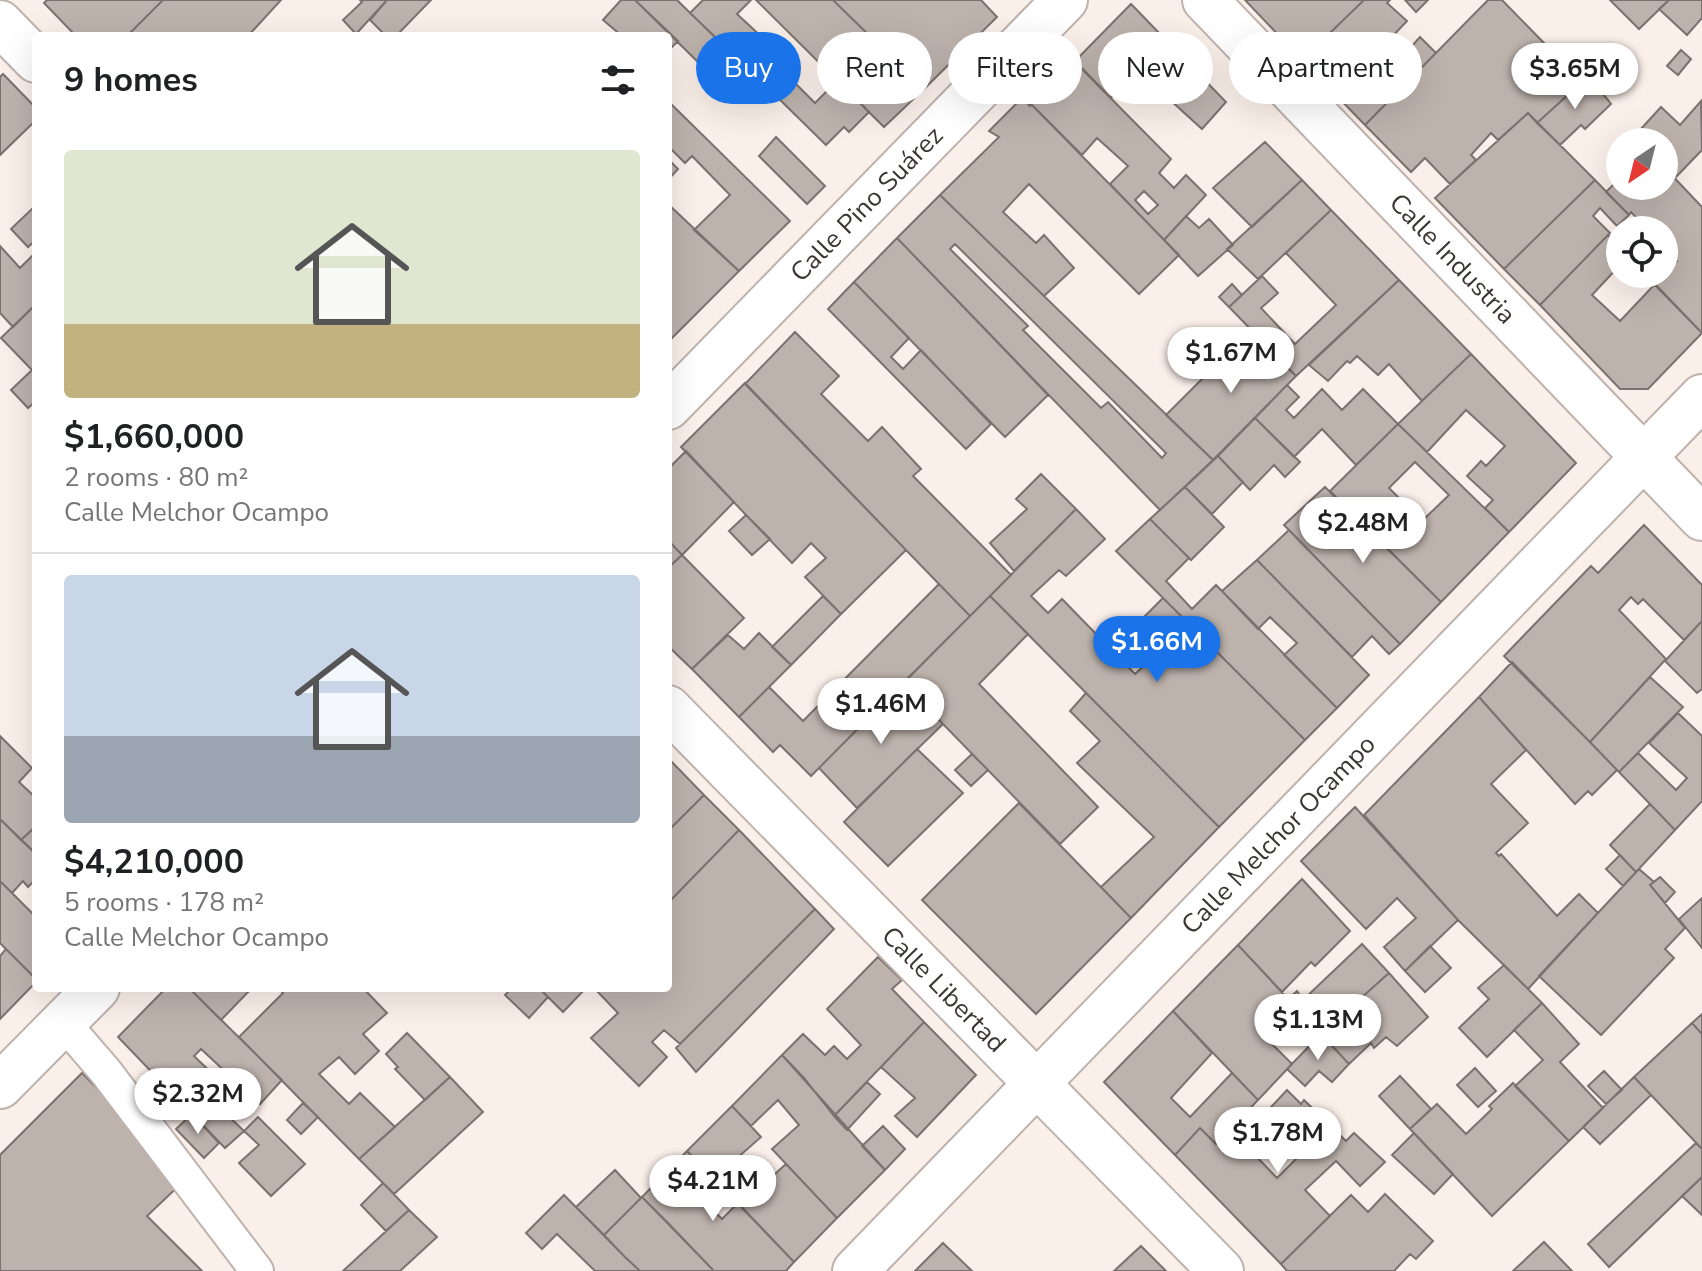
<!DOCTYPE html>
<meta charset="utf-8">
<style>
:root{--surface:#fff;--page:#f6f6f6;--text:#202124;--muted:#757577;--line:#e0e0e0;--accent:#1a73e8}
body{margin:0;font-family:"Nunito Sans",sans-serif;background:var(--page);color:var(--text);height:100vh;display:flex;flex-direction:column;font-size:30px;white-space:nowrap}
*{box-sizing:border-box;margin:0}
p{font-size:26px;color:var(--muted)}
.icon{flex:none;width:44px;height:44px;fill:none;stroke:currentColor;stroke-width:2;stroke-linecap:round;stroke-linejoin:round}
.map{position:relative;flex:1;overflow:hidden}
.panel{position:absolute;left:32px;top:32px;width:640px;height:960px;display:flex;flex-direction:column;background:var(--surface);border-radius:8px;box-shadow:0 8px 32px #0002}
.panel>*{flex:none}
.guide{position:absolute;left:696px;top:32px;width:760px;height:72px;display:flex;gap:16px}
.needle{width:52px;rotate:215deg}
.fabs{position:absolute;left:1606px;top:128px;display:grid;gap:16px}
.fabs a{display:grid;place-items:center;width:72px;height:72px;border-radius:50%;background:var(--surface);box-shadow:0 8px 32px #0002;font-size:40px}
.price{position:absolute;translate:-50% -68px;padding:0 18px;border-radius:28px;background:#fff;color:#222;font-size:26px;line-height:52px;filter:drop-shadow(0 2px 4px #0008)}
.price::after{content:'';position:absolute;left:50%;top:48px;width:24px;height:18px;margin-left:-12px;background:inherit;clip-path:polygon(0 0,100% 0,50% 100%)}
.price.on{background:var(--accent);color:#fff}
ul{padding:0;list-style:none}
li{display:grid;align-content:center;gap:16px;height:424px;padding:0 32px}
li+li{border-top:2px solid var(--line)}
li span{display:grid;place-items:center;height:248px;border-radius:8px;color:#555}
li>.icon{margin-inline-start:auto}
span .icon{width:144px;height:144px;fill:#fffc;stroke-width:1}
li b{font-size:34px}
h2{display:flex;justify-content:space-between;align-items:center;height:96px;padding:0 32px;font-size:34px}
.chip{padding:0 28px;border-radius:36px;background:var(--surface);box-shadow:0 8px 32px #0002;font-size:28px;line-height:72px}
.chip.on{background:var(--accent);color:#fff}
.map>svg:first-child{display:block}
.building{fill:#bdb2ac;stroke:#7c726d;stroke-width:2;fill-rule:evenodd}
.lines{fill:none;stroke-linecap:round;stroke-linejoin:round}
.service-casing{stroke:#bdb2ac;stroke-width:36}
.minor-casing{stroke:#bdb2ac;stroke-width:48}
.service{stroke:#fff;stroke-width:32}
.minor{stroke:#fff;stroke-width:44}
.labels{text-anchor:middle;stroke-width:8;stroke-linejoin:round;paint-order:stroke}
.street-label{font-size:26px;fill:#3b3634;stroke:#fff}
</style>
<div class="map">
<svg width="1702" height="1271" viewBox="0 0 1702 1271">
<rect width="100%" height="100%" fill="#fbefe9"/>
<!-- building -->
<path class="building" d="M 47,0 L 163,0 L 127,36 L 76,36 L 44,3 Z
M 163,0 L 281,0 L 248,36 L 127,36 Z
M 360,0 L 387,0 L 356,34 L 343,20 L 362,2 Z
M 387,0 L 431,0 L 396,36 L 386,36 L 370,20 Z
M 621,0 L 635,0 L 678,41 L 668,51 L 668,36 L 622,36 L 603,20 Z
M 635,0 L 677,0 L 724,46 L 703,67 Z
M 703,0 L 751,0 L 737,14 L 782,56 L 759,79 L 690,13 Z
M 756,0 L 833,0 L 924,89 L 884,127 Z
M 833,0 L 981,0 L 997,17 L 924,89 Z
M 1245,0 L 1364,0 L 1302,60 Z
M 1364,0 L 1390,0 L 1387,3 L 1407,21 L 1388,41 L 1403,56 L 1420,37 L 1436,53 L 1365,125 L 1302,60 Z
M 1405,0 L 1428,0 L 1416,12 Z
M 1488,0 L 1502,0 L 1582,82 L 1537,123 L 1528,113 L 1498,140 L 1491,133 L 1471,155 L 1476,160 L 1450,184 L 1425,158 L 1411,172 L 1365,125 Z
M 1610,0 L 1669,0 L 1639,29 Z
M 1669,0 L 1702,0 L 1702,18 L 1687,35 L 1659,9 Z
M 1131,4 L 1226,102 L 1202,129 L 1135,68 L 1111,98 L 1075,61 Z
M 1681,50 L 1691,59 L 1678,75 L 1667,66 Z
M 1066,53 L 1171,159 L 1159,173 L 1174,188 L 1186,175 L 1206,195 L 1164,240 L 1110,184 L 1128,166 L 1097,138 L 1082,155 L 1031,104 L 1043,92 L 1036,85 ZM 1144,191 L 1158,205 L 1148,214 L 1135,200 Z
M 3,74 L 36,108 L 36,120 L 0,155 L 0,77 Z
M 788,76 L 815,103 L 838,80 L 869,112 L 849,132 L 844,127 L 826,145 L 772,92 Z
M 1589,76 L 1611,104 L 1585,129 L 1581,125 L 1560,145 L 1537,123 Z
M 1022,98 L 1030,106 L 1031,104 L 1179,255 L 1139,294 L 1029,184 L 1003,212 L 1036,243 L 1044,235 L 1074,268 L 1044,296 L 940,195 L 999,137 L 989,131 Z
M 668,101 L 790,221 L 739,271 L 694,230 L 730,195 L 692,156 L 685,163 L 668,146 Z
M 1701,101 L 1702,150 L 1675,178 L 1664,167 L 1664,142 L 1654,142 L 1640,130 L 1661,107 L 1680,125 Z
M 1528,113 L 1595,180 L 1504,269 L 1435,198 Z
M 776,137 L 825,186 L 807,204 L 759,156 Z
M 1265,142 L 1302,180 L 1252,227 L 1213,188 Z
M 668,159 L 678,169 L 668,180 Z
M 1664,167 L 1702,207 L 1702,333 L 1653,283 L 1677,261 L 1664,247 L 1664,230 L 1648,230 L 1631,212 L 1629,215 L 1606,192 L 1620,178 L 1620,186 L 1664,186 Z
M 1302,180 L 1331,210 L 1258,279 L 1227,249 Z
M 1595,180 L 1629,215 L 1617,226 L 1600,208 L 1593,216 L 1610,233 L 1540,305 L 1504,269 Z
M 940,195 L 1213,460 L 1160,510 L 897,238 ZM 955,244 L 1166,453 L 1162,458 L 1108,402 L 1101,408 L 1023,330 L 1028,326 L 950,249 Z
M 668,204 L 739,271 L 668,342 Z
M 36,205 L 36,240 L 28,247 L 11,229 Z
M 1331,210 L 1399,280 L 1296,376 L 1229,307 L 1262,276 L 1278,293 L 1261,308 L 1295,344 L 1336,305 L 1286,253 Z
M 1186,216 L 1199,228 L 1209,219 L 1233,245 L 1198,276 L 1164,240 Z
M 1608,235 L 1620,248 L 1620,265 L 1592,295 L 1620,321 L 1655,284 L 1702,333 L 1648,389 L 1620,389 L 1540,305 Z
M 897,238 L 1048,395 L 1005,437 L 854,282 Z
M 0,246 L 20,268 L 36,252 L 36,304 L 13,327 L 0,313 Z
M 1399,280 L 1471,354 L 1422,401 L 1389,364 L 1378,375 L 1357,356 L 1350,363 L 1347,361 L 1328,381 L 1309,365 Z
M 854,282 L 909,338 L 891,357 L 903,369 L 921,350 L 991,424 L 966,449 L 828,309 Z
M 1232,284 L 1242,295 L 1229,307 L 1219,297 Z
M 36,304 L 36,401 L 28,408 L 11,390 L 32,370 L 1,338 Z
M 1251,330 L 1296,376 L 1213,460 L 1166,415 Z
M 795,332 L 839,376 L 821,394 L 868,441 L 882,427 L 921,469 L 913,476 L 1011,575 L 970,616 L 745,384 Z
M 1471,354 L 1576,463 L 1509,532 L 1485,508 L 1493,500 L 1467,476 L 1481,461 L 1486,466 L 1505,446 L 1466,410 L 1427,452 L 1398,424 Z
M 745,383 L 906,550 L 841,614 L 805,577 L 826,558 L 811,543 L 792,563 L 681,447 Z
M 1287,385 L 1299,397 L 1286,410 L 1294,418 L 1322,389 L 1342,410 L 1363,389 L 1398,424 L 1356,465 L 1322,429 L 1294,457 L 1255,418 Z
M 1255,418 L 1300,462 L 1285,477 L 1274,465 L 1250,490 L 1218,456 Z
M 1398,424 L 1509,532 L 1441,602 L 1330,491 ZM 1415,462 L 1449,495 L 1422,521 L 1389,488 Z
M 686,451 L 734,502 L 682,555 L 668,540 L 668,469 Z
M 1218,456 L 1243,482 L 1212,514 L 1185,487 Z
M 1041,474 L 1076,509 L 1014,571 L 990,543 L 1027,509 L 1016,499 Z
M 1185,487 L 1224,527 L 1191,560 L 1150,519 Z
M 1325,487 L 1441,602 L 1400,644 L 1284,525 Z
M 1076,509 L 1105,539 L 1066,576 L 1059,570 L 1031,596 L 1048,613 L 1062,599 L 1135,674 L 1151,659 L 1127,634 L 1163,598 L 1305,740 L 1219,827 L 990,596 Z
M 746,515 L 770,539 L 752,555 L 729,531 Z
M 1150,519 L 1189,558 L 1166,581 L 1192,609 L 1216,585 L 1337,708 L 1305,740 L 1116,551 Z
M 1644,525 L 1702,585 L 1702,621 L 1684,640 L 1643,599 L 1638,604 L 1631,597 L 1619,610 L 1666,659 L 1590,742 L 1504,656 L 1591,566 L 1598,573 Z
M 1289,530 L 1400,644 L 1389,654 L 1372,636 L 1352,657 L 1257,560 Z
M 668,540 L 682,555 L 668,568 Z
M 682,555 L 744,618 L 692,669 L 668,646 L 668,568 Z
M 1257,560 L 1369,675 L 1337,708 L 1284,655 L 1297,643 L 1270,617 L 1258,629 L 1222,591 Z
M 939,584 L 970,616 L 811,776 L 780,745 L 773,752 L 739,717 L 769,687 L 803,721 Z
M 823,596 L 841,614 L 791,665 L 772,647 Z
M 990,596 L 1028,634 L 979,684 L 1098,807 L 1060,844 L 903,683 Z
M 1702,621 L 1702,689 L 1697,693 L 1665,661 Z
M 759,633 L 791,665 L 739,717 L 692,669 L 728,635 L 744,649 Z
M 1512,662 L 1617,770 L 1592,795 L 1588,791 L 1575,804 L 1479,697 Z
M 1650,677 L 1683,707 L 1619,772 L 1590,742 Z
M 903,683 L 943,724 L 857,808 L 819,768 Z
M 1086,693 L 1219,827 L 1131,918 L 1101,887 L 1154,837 L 1077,763 L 1100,741 L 1070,711 Z
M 1479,697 L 1526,750 L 1491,784 L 1528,823 L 1496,853 L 1499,856 L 1501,854 L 1557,916 L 1579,894 L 1598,913 L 1528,989 L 1458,920 L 1364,815 Z
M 1678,713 L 1702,736 L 1702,801 L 1675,830 L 1619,772 L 1638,753 L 1676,790 L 1687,778 L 1649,743 Z
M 0,736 L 32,768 L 19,782 L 36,798 L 36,826 L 21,840 L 0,819 Z
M 917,749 L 963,793 L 888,866 L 844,822 Z
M 972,754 L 988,770 L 971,786 L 955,770 Z
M 668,758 L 704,795 L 668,831 Z
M 704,795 L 739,830 L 668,903 L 668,831 Z
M 1019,803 L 1131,918 L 1036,1014 L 922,900 Z
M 1650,804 L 1675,830 L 1636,872 L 1610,845 Z
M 1355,807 L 1458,920 L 1405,971 L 1384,947 L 1416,918 L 1397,898 L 1366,929 L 1301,861 Z
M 0,819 L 36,854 L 36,879 L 28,887 L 23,881 L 12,893 L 0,881 Z
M 36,826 L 36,854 L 21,840 Z
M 739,830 L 815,909 L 680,1044 L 664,1030 L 652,1042 L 667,1057 L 639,1086 L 591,1038 L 618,1013 L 594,988 L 668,988 L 668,903 Z
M 1620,855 L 1636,872 L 1623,886 L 1606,869 Z
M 1639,869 L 1654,882 L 1650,885 L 1685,928 L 1665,949 L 1674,958 L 1601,1035 L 1539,976 Z
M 1660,877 L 1675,892 L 1665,903 L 1650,885 Z
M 1302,879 L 1350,931 L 1315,966 L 1311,962 L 1282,992 L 1238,945 Z
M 0,881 L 36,917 L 36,979 L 0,943 Z
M 1702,898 L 1702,948 L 1679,919 Z
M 815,909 L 834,929 L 696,1072 L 676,1048 Z
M 1362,944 L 1389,973 L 1321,1034 L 1288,999 L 1297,991 L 1303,1000 Z
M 1238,945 L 1290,1001 L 1262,1034 L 1292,1064 L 1258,1100 L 1173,1011 Z
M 1430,946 L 1451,968 L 1425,992 L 1405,971 Z
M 6,949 L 36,979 L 36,982 L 0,1019 L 0,956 Z
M 878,957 L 902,980 L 892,989 L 924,1022 L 834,1116 L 804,1078 L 782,1055 L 803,1034 L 825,1055 L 834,1046 L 847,1059 L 861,1045 L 827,1009 Z
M 1504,965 L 1542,1003 L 1487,1057 L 1459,1028 L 1489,999 L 1478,988 Z
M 1389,973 L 1428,1017 L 1397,1046 L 1386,1037 L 1374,1048 L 1371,1043 L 1349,1064 L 1321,1034 Z
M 166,988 L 189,988 L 282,1080 L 260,1104 L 201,1049 L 194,1056 L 223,1084 L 212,1092 L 227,1106 L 223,1111 L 244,1131 L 225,1148 L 118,1037 Z
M 189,988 L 252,988 L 221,1020 Z
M 278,988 L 363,988 L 387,1013 L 363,1034 L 379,1051 L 355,1074 L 339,1057 L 319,1074 L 349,1104 L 360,1093 L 395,1127 L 359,1159 L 239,1037 L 283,993 Z
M 512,988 L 539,988 L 548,997 L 529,1018 L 505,995 Z
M 539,988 L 586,988 L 563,1012 Z
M 1542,1003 L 1579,1044 L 1560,1062 L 1603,1108 L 1569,1141 L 1515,1086 L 1543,1060 L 1514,1030 Z
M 1173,1011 L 1212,1053 L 1171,1098 L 1190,1117 L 1232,1073 L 1258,1100 L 1216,1144 L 1200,1128 L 1175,1155 L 1104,1082 Z
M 1702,1014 L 1702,1034 L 1692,1023 Z
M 1308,1021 L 1321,1034 L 1309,1047 L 1296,1033 Z
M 924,1022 L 976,1075 L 917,1137 L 895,1116 L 915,1098 L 881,1067 Z
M 1692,1023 L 1702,1034 L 1702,1149 L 1634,1077 Z
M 407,1033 L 450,1077 L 425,1100 L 395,1069 L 398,1067 L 386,1054 Z
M 1321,1034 L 1349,1064 L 1332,1082 L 1319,1071 L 1305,1086 L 1287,1069 Z
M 782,1055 L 885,1170 L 837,1218 L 772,1149 L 799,1125 L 778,1100 L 751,1126 L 732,1106 Z
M 1475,1068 L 1496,1091 L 1478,1107 L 1457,1085 Z
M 1604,1071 L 1622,1090 L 1606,1104 L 1588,1086 Z
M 82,1073 L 186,1179 L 147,1216 L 202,1271 L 0,1271 L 0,1155 Z
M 1400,1076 L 1431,1109 L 1410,1129 L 1379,1096 Z
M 450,1077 L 483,1112 L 394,1194 L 359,1159 Z
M 1634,1077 L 1651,1095 L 1600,1144 L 1583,1127 Z
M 867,1082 L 880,1094 L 847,1130 L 834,1116 Z
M 1513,1083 L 1569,1141 L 1492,1216 L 1410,1129 L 1437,1104 L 1466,1134 L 1492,1109 L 1489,1106 Z
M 168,1089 L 180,1102 L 163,1118 L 151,1106 Z
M 1287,1090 L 1301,1104 L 1304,1100 L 1346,1141 L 1354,1133 L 1385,1162 L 1360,1186 L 1336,1161 L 1305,1190 L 1330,1216 L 1281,1264 L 1175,1155 L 1200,1128 L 1216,1144 L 1230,1129 L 1277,1178 L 1303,1152 L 1278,1128 L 1272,1133 L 1259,1120 Z
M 303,1103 L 318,1117 L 301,1134 L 287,1120 Z
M 732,1106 L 761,1137 L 735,1160 L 731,1156 L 723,1164 L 737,1180 L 751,1167 L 765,1183 L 786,1164 L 837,1218 L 794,1262 L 687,1151 Z
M 192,1114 L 219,1143 L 204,1158 L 176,1129 Z
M 258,1117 L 305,1164 L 271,1196 L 239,1163 L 259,1145 L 244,1131 Z
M 883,1126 L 905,1149 L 885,1170 L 862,1146 Z
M 1414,1133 L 1453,1174 L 1434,1194 L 1392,1155 Z
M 1696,1143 L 1702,1149 L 1702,1177 L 1609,1267 L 1588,1244 Z
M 687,1151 L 715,1179 L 699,1196 L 722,1219 L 738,1203 L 794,1262 L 786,1271 L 714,1271 L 642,1197 Z
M 615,1170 L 641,1198 L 604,1235 L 576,1207 Z
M 1702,1177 L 1702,1215 L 1682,1196 Z
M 383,1183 L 409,1210 L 386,1231 L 361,1205 Z
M 1385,1194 L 1433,1241 L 1416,1259 L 1410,1254 L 1394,1271 L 1287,1271 L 1281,1264 L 1351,1195 L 1368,1212 Z
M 564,1195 L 625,1257 L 640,1271 L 595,1271 L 557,1234 L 542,1249 L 526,1233 Z
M 642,1197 L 669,1224 L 714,1271 L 640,1271 L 625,1257 L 604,1235 Z
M 409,1210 L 437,1237 L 400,1271 L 343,1271 Z
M 1544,1242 L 1572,1271 L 1513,1271 Z
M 943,1243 L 972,1271 L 915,1271 Z
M 1141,1246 L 1166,1271 L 1114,1271 Z"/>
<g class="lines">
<defs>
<path id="service" d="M 63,1022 L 106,1072 L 257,1271"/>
<g id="minor">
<path id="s1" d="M 1205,0 L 1702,518"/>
<path d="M 0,23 L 36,60"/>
<path id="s2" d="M 668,407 L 1065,0"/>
<path id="s3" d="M 668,708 L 1221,1271"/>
<path d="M 0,1086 L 97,988"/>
<path id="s4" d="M 855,1271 L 1702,397"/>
</g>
</defs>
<!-- service casing -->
<use href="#service" class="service-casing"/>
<!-- minor casing -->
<use href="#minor" class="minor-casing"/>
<!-- service -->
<use href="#service" class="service"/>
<!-- minor -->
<use href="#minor" class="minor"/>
</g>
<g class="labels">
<!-- street labels -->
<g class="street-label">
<text dy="9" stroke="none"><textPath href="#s2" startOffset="284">Calle Pino Suárez</textPath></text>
<text dy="9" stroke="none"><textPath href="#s1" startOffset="358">Calle Industria</textPath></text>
<text dy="9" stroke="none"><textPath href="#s4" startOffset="608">Calle Melchor Ocampo</textPath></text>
<text dy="9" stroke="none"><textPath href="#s3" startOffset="394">Calle Libertad</textPath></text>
</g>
</g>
</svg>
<div class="fabs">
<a><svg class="needle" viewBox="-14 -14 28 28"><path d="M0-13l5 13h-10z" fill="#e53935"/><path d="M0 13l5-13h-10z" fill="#757577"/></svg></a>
<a><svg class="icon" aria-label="locate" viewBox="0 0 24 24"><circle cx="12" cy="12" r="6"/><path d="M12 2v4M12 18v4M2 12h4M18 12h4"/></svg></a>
</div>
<b class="price" style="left:1575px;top:111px">$3.65M</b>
<b class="price" style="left:1231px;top:395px">$1.67M</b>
<b class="price" style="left:1363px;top:565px">$2.48M</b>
<b class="price on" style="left:1157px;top:684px">$1.66M</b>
<b class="price" style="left:881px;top:746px">$1.46M</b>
<b class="price" style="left:1318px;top:1062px">$1.13M</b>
<b class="price" style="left:198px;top:1136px">$2.32M</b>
<b class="price" style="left:1278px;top:1175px">$1.78M</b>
<b class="price" style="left:713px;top:1223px">$4.21M</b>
<div class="guide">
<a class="chip on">Buy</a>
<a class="chip">Rent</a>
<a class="chip">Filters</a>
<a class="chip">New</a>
<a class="chip">Apartment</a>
</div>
<section class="panel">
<h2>9 homes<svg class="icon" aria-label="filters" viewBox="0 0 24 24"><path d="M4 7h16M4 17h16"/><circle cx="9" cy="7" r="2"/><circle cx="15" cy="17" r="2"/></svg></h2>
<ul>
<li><span style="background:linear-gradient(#dfe7d0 70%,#c2b280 0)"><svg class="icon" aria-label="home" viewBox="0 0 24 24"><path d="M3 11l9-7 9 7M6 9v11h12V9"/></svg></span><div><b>$1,660,000</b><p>2 rooms · 80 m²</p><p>Calle Melchor Ocampo</p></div></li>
<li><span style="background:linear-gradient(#c9d6e8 65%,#9aa5b1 0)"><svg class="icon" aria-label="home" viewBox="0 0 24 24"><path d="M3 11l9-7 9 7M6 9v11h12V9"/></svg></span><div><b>$4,210,000</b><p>5 rooms · 178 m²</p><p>Calle Melchor Ocampo</p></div></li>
</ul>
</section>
</div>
